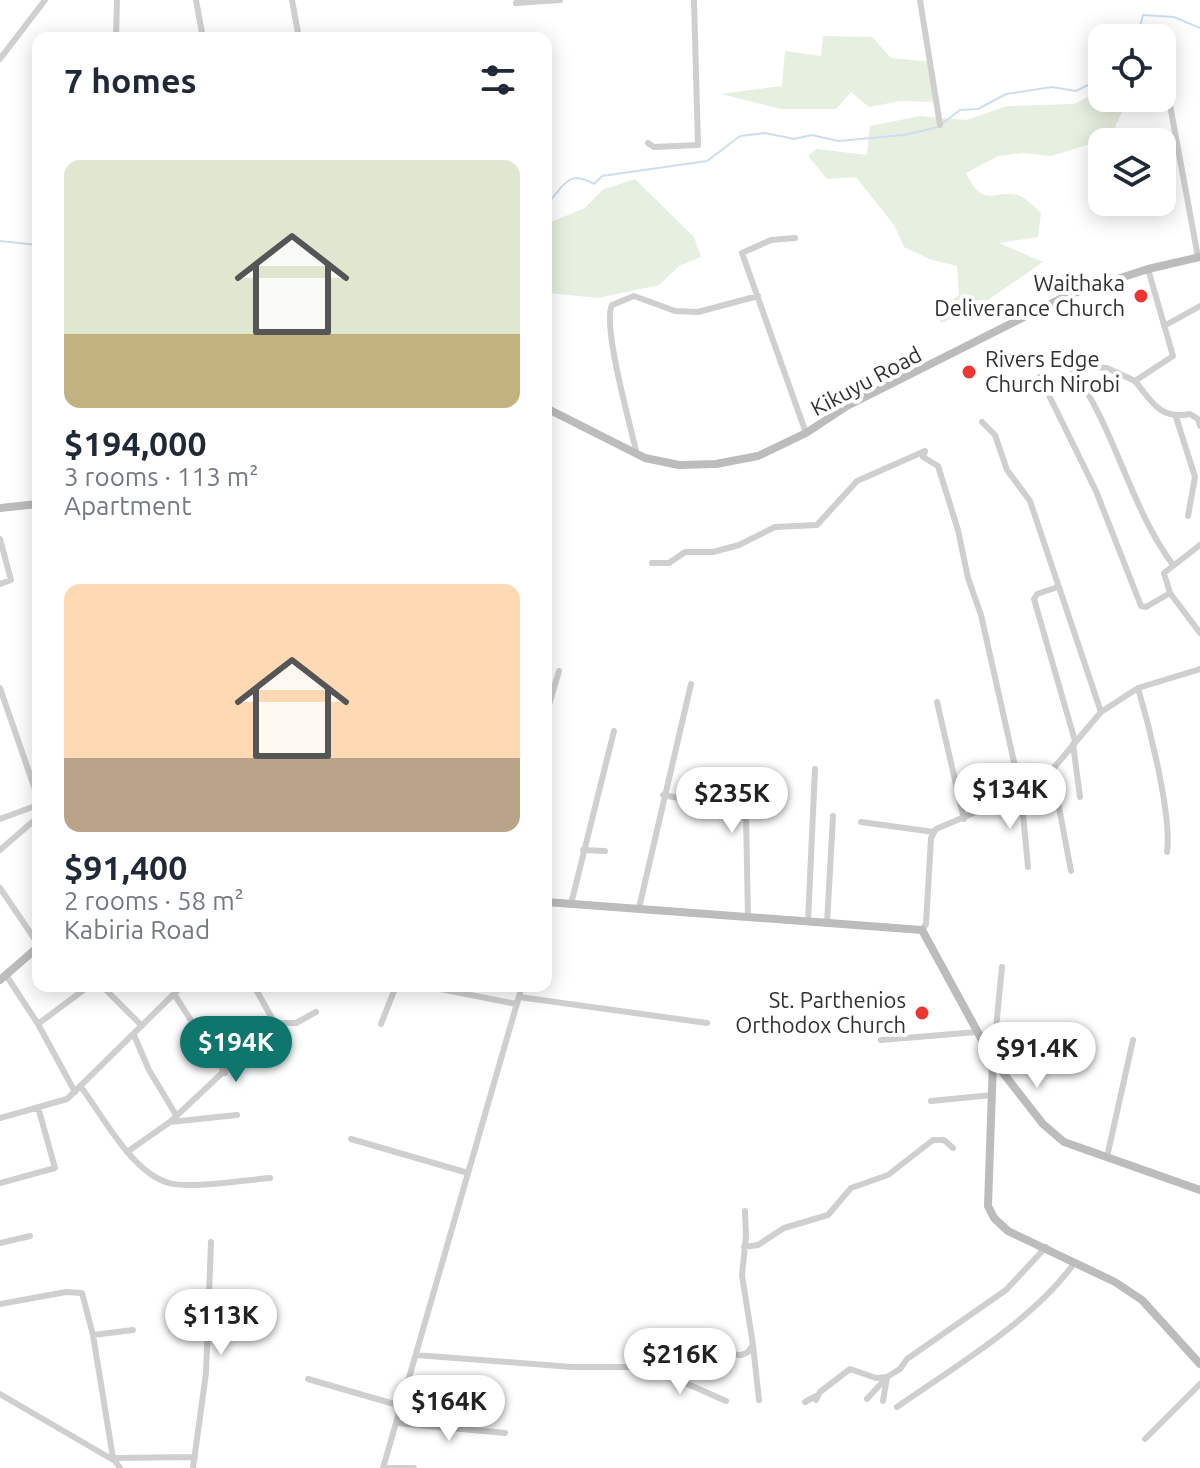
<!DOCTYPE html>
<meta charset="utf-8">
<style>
:root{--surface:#fff;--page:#f6f6f7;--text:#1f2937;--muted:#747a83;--accent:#0f766e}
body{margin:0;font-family:Ubuntu,sans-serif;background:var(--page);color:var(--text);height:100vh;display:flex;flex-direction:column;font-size:30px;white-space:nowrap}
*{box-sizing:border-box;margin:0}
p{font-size:26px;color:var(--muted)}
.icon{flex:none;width:44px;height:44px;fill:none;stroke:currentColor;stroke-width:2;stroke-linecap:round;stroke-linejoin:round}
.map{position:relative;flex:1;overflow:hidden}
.side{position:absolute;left:32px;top:32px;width:520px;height:960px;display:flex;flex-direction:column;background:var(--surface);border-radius:16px;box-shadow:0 4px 20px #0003}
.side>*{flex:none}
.controls{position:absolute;left:1088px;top:24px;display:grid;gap:16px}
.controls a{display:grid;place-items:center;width:88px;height:88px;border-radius:16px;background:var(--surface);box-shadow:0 4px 20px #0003;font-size:40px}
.price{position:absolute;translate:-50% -68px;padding:0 18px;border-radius:28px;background:#fff;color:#222;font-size:26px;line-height:52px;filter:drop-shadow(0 2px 4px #0008)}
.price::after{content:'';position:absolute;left:50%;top:48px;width:24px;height:18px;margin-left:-12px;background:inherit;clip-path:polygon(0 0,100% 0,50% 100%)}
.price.on{background:var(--accent);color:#fff}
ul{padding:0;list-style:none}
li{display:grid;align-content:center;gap:16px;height:424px;padding:0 32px}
li span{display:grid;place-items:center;height:248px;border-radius:16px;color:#555}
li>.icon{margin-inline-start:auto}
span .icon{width:144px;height:144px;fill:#fffc;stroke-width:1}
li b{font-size:34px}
h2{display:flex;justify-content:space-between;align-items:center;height:96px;padding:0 32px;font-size:34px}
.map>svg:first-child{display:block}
.green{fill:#e7efe0}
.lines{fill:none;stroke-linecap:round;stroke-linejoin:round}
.stream{stroke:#cddeef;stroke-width:2}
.street{stroke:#cfcfcf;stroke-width:6}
.secondary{stroke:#bcbcbc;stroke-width:8}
.poi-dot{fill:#ec3732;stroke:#fff;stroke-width:3}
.labels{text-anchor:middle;stroke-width:8;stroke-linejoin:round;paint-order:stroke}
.poi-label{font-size:22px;fill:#323232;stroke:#fff;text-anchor:end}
.street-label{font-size:22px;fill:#323232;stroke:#fff}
</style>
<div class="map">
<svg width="1200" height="1468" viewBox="0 0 1200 1468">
<rect width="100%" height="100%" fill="#fff"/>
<!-- green -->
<path class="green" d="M 823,36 L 872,37 L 891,58 L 932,62 L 935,102 L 900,101 L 869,107 L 851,92 L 836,109 L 781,109 L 721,94 L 782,86 L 785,51 L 821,56 Z
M 1102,90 L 1102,98 L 1153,98 L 1122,112 L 1110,138 L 1051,156 L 1022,153 L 998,156 L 966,173 C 985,212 995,187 1020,196 C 1027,199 1036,208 1041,213 L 1038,237 L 999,243 L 1043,262 L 972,311 L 941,323 L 935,313 L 959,295 L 957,266 L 929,259 L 904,247 L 894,225 L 856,177 L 827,179 L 808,156 L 816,149 L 867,155 L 870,126 L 920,116 L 967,120 L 1007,106 L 1074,104 Z
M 635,179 L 694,237 L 701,257 L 679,266 L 659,285 L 598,298 L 549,293 L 546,224 L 585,208 L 602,190 Z"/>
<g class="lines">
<!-- stream -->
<path class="stream" d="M 1137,38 L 1143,15 L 1174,17 L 1200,28
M 943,123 L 960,110 L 978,109 L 1006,94 L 1052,87 L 1076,91 L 1102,78
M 546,205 C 563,188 567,168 594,184 L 602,176 L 707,161 L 740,136 L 765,133 L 794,139 L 812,135 L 838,141 L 904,135 L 938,127
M 0,241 L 38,245"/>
<!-- street -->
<path class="street" d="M 196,0 L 203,38
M 292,0 L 299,38
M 920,0 L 940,125
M 516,3 L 560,0
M 116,38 L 117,0
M 0,59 L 45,0
M 1167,89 L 1198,257
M 648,143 L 654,147 L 698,145 L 694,0
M 795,238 L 771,240 L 742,253 L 806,433
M 1164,326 L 1200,306
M 1069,365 C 1115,425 1128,504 1173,565
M 1069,365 L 1107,368 L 1135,381 L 1173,356 L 1148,269
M 1040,377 L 1096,491 L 1141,606 L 1146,607 L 1170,593
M 1135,381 C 1152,402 1160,420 1190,414 L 1198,419 L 1200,426
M 1176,417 L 1195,477 L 1188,516
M 982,422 L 995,435 L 1007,470 L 1030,501 L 1101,712
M 636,451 C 630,423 602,325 612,305 L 634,296 L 675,311 L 698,312 L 758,296
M 0,539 L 11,580 L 0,584
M 1200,545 L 1164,573 L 1170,593 L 1200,633
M 652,563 L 669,563 L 685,552 L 713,552 L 739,545 L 775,527 L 817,525 L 857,481 L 925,451 L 923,457 L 938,466 L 958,530 L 968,578 L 981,615 L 1021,793 L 1028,867
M 1058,587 L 1037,594 L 1034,599 L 1075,741
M 0,688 L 38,798
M 1138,688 C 1149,725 1172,815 1167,852
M 937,702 L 964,819
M 546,715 L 559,671
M 1073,744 L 1080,797
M 1052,770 L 1071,871
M 663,795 L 733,808 L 746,814 L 748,918
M 0,819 L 38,805
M 861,822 L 934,832
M 0,850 L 38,817
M 583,850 L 605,851
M 0,888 L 38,944
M 571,904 L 614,731
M 639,908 L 691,684
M 808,922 L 815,769
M 827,924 L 833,816
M 922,930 L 926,924 L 931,838 L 936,829 L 1021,793 L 1052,770 L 1101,712 L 1138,688 L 1200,669
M 6,975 L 38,1024 L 75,1092
M 102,986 L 142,1026
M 425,986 L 516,1004
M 174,994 L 225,1073
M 519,997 L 707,1023
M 273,1023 L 296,1023 L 316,1012
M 38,1024 L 89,986
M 381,1024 L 396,986
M 134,1035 L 149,1070 L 176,1115
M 881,1040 L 977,1032
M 993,1059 L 1002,967
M 81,1087 C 103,1116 132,1173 169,1183 C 189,1189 246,1180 270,1178
M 931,1101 L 992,1095
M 0,1118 L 67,1099 L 182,986
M 170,1122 L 237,1115
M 351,1139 L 468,1173
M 127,1152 L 170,1122 L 271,1027 L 273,1020 L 254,986
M 1107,1157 L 1133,1040
M 0,1183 L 55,1168 L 38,1107
M 0,1243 L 30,1236
M 744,1247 L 758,1245 L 784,1228 L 828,1215 L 851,1188 L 888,1175 L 933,1140 L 944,1140 L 953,1148
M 0,1304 L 66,1292 L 82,1293 L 93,1335 L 113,1458 L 120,1468
M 93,1335 L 133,1330
M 753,1345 L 759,1400
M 416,1355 L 572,1367 L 649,1367 L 673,1357 L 703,1353 L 741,1355 L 748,1352 L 753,1345 L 742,1275 L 746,1236 L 745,1211
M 649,1367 L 726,1401
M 308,1379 L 401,1406
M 0,1394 L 115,1461
M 867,1399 L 887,1377
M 816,1400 L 820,1392 L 850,1369 L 876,1378 L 887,1377
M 883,1401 L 887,1377 L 900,1369 L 907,1359 L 1006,1290 L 1046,1247
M 805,1402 L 816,1396
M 897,1407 C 956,1366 1034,1320 1075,1262
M 396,1423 L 505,1433
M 1145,1439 L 1200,1384
M 113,1458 L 195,1457
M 193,1468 L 206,1373 L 211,1242
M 383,1468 L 522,986
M 383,1468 L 414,1468"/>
<!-- secondary -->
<path class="secondary" d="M 546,408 L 645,458 L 679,465 L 716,464 L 758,456 L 806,433 L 847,406 L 1068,295 L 1148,269 L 1200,257
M 0,508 L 38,504
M 546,902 L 922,930 L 993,1060 L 1043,1124 L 1064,1142 L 1200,1190
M 0,980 L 38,947
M 993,1061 L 988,1206 L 994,1218 L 1008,1231 L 1115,1282 L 1142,1300 L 1200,1364"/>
</g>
<!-- markers -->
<g class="poi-dot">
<circle cx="1141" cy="296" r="8"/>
<circle cx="969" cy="372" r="8"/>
<circle cx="922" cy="1013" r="8"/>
</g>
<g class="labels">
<!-- poi labels -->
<g class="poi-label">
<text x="1125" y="291">Waithaka<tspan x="1125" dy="25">Deliverance Church</tspan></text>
<text x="985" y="367" text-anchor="start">Rivers Edge<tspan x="985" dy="25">Church Nirobi</tspan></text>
<text x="906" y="1008">St. Parthenios<tspan x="906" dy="25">Orthodox Church</tspan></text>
</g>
<!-- street labels -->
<g class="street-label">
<text transform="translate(866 381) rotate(-28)" y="8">Kikuyu Road</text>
</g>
</g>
</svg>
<div class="controls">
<a><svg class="icon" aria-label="locate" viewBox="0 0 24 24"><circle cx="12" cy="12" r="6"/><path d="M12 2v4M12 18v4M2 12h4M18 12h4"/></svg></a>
<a><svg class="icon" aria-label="layers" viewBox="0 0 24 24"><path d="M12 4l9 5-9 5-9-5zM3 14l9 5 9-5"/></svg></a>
</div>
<b class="price" style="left:1010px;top:831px">$134K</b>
<b class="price" style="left:732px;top:835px">$235K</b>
<b class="price on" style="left:236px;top:1084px">$194K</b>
<b class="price" style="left:1037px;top:1090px">$91.4K</b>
<b class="price" style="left:221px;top:1357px">$113K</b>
<b class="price" style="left:680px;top:1396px">$216K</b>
<b class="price" style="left:449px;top:1443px">$164K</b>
<section class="side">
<h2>7 homes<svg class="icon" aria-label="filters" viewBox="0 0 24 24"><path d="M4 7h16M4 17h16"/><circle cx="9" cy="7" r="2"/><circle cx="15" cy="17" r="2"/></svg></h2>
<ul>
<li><span style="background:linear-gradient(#dfe7d0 70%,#c2b280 0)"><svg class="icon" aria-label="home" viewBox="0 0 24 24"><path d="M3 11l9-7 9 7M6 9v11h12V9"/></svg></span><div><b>$194,000</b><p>3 rooms · 113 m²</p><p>Apartment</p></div></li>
<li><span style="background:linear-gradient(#ffd9b3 70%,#b9a48a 0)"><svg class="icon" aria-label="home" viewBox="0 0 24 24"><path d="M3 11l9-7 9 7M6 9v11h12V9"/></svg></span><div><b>$91,400</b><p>2 rooms · 58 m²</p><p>Kabiria Road</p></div></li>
</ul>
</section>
</div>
